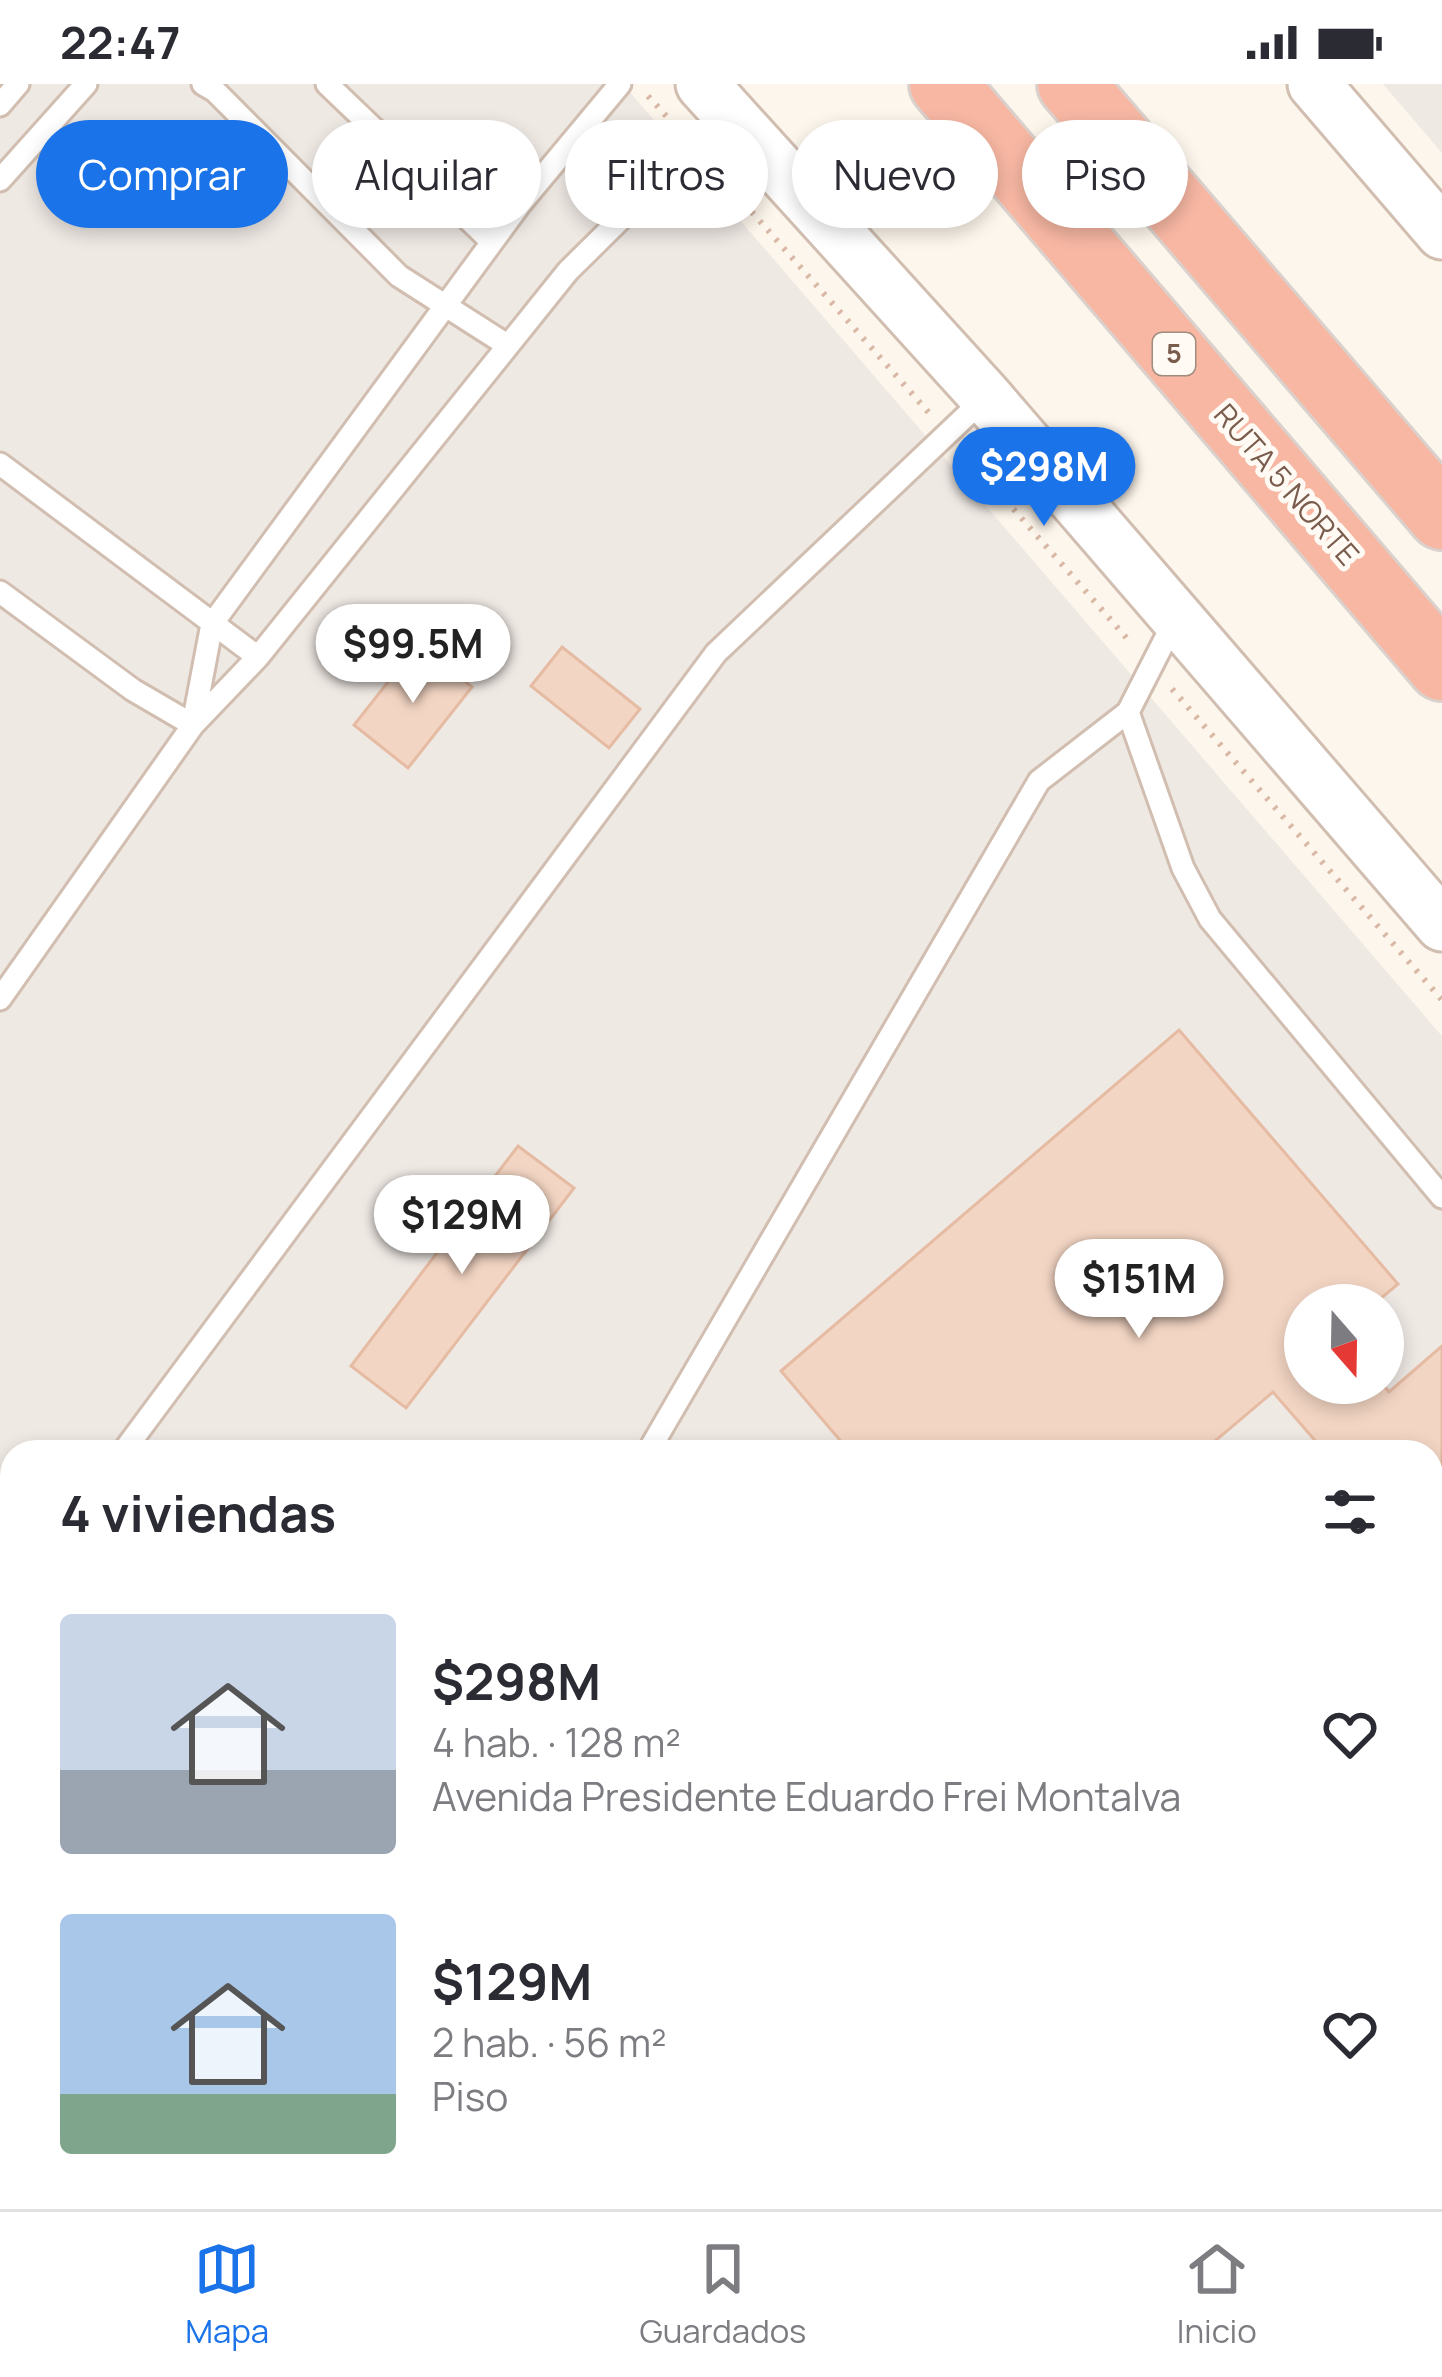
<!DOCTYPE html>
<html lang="es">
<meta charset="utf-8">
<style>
:root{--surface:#fff;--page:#f7f7f7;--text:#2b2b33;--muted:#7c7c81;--line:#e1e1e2;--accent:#1a73e8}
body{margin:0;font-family:Manrope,sans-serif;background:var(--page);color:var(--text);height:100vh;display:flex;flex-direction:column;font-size:45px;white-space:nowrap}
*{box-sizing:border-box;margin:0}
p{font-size:39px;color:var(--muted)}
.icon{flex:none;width:66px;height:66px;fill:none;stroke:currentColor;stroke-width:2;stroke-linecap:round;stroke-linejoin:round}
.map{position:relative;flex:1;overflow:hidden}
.panel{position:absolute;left:0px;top:1356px;width:1443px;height:771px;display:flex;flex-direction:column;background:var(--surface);border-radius:36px 36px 0 0;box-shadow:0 6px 18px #0003}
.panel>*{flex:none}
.hud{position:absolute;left:36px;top:36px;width:1371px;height:108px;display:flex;gap:24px}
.needle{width:78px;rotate:160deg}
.fabs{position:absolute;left:1284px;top:1200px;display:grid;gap:24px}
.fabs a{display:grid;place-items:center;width:120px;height:120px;border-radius:50%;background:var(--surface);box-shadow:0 6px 18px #0003;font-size:60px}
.price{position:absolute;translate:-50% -102px;padding:0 27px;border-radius:42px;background:#fff;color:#222;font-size:39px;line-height:78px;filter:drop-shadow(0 3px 6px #0008)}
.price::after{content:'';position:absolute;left:50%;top:72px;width:36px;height:27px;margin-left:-18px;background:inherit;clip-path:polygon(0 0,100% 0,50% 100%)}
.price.current{background:var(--accent);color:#fff}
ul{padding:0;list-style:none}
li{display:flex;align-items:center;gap:36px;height:300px;padding:0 60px}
li span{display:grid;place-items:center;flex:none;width:336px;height:240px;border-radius:12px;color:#555}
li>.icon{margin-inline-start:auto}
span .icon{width:144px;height:144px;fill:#fffc;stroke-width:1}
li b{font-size:51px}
h2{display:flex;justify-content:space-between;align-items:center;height:144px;padding:0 60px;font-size:51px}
.tag{padding:0 42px;border-radius:54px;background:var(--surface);box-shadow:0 6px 18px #0003;font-size:42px;line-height:108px}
.tag.current{background:var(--accent);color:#fff}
.status{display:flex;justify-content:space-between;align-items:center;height:84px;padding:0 60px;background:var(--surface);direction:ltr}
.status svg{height:33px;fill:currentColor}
.tab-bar{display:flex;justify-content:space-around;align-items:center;height:168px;border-top:3px solid var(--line);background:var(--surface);font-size:33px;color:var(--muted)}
.tab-bar a{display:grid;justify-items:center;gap:6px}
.tab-bar .current{color:var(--accent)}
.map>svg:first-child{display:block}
.industrial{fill:#efe9e4;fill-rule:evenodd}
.building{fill:#f3d5c3;stroke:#e6bba3;stroke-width:3}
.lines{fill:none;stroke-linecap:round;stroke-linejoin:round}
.service-casing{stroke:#d1beb0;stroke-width:27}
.tertiary-casing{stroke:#d1beb0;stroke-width:57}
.motorway-casing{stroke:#dad1cd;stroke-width:72}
.path{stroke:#d9b8a5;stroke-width:6;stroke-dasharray:3 9;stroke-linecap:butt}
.service{stroke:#fff;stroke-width:21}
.tertiary{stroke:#fff;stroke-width:51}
.motorway{stroke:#f7b7a3;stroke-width:66}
.labels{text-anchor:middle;stroke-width:10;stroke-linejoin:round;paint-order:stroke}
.shield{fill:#fffaf3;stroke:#a28b7f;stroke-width:3}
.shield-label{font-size:27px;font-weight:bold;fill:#7a5c4d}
.street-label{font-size:30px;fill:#7a5c4d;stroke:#fffaf3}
</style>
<div class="status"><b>22:47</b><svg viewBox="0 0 49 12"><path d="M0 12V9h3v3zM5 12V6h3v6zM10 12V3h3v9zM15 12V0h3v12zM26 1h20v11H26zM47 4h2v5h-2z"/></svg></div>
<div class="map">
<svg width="1442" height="2125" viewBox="0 0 1442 2125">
<rect width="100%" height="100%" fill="#fdf6ec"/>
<!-- industrial -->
<path class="industrial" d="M 0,0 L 623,0 L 1442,952 L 1442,2125 L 0,2125 ZM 1305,1221 L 1383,1221 L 1383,1299 L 1305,1299 ZM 12,1368 L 1431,1368 L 1431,2115 L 12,2115 Z
M 1383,0 L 1442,0 L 1442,69 Z"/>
<!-- building -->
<path class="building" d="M 418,560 L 472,603 L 408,684 L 354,641 Z
M 562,563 L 640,625 L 609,664 L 531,602 Z
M 1179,946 L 1398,1200 L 1373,1221 L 1305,1221 L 1305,1299 L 1382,1299 L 1389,1308 L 1442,1262 L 1442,1705 L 1437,1709 L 1442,1714 L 1442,2125 L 1117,2125 L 1129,2115 L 1431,2115 L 1431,1368 L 1325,1368 L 1273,1308 L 1202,1368 L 850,1368 L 781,1287 Z
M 518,1062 L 574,1104 L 406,1324 L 351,1282 Z
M 861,2115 L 948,2115 L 937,2125 L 869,2125 Z"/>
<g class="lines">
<defs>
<path id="service" d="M 203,0 L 215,7 L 399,192 L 507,261
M 327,0 L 492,158
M 0,21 L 18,0
M 0,96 L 86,0
M 0,380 L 258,573
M 0,508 L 133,606 L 193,641
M 1128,628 L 1183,784 L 1210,835 L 1442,1113
M 193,640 L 212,540 L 520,120 L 620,0
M 0,915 L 193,641 L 258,573 L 568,187 L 644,112 L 754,58
M 123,1368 L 716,569 L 986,313
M 648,1368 L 1039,697 L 1128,628 L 1176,534
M 0,1534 L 12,1517
M 605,2115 L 616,2125
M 207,2125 L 213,2115"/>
<path id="tertiary" d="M 702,0 L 986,313 L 1442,841
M 1314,0 L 1442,149"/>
<path id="motorway" d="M 943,0 L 1442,583
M 1071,0 L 1442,432"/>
</defs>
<!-- service casing -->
<use href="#service" class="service-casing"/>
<!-- tertiary casing -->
<use href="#tertiary" class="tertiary-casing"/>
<!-- motorway casing -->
<use href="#motorway" class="motorway-casing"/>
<!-- path -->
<path class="path" d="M 648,12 L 691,59
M 728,101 L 929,329
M 966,371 L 1131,559
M 1172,605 L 1442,916"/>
<!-- service -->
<use href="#service" class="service"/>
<!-- tertiary -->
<use href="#tertiary" class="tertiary"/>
<!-- motorway -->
<use href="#motorway" class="motorway"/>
</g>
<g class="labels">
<!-- shield labels -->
<rect class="shield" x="1153" y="249" width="42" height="42" rx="9"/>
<g class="shield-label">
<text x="1174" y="279">5</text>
</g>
<!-- street labels -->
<g class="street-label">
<text transform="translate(1286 401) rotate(49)" y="10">RUTA 5 NORTE</text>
</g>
</g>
</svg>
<div class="fabs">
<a><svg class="needle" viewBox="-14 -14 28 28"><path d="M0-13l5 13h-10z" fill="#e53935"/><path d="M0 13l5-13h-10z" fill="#7c7c81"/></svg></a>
</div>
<b class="price current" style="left:1044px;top:445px">$298M</b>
<b class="price" style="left:413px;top:622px">$99.5M</b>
<b class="price" style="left:462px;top:1193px">$129M</b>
<b class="price" style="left:1139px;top:1257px">$151M</b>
<div class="hud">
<a class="tag current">Comprar</a>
<a class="tag">Alquilar</a>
<a class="tag">Filtros</a>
<a class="tag">Nuevo</a>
<a class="tag">Piso</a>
</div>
<section class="panel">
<h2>4 viviendas<svg class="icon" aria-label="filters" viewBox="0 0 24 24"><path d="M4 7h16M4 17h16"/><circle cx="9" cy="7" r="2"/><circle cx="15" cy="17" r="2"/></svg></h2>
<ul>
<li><span style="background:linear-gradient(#c9d6e8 65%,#9aa5b1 0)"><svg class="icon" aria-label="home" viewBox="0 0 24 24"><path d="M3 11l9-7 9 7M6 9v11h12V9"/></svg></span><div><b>$298M</b><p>4 hab. · 128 m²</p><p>Avenida Presidente Eduardo Frei Montalva</p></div><svg class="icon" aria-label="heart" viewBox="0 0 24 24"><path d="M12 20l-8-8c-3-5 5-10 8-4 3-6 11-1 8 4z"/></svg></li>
<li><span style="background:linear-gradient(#a9c7e8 75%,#7fa58c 0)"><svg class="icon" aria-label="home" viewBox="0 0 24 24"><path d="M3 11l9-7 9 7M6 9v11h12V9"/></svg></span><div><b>$129M</b><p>2 hab. · 56 m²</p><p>Piso</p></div><svg class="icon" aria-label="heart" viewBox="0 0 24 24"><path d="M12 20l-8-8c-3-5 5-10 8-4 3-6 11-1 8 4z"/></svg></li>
</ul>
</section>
</div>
<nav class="tab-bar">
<a class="current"><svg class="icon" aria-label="map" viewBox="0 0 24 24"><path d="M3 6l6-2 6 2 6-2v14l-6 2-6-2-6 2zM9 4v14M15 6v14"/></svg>Mapa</a>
<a><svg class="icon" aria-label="saved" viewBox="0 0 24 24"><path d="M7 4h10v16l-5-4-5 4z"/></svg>Guardados</a>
<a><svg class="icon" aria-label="home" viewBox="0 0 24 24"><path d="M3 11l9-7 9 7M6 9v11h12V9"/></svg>Inicio</a>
</nav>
